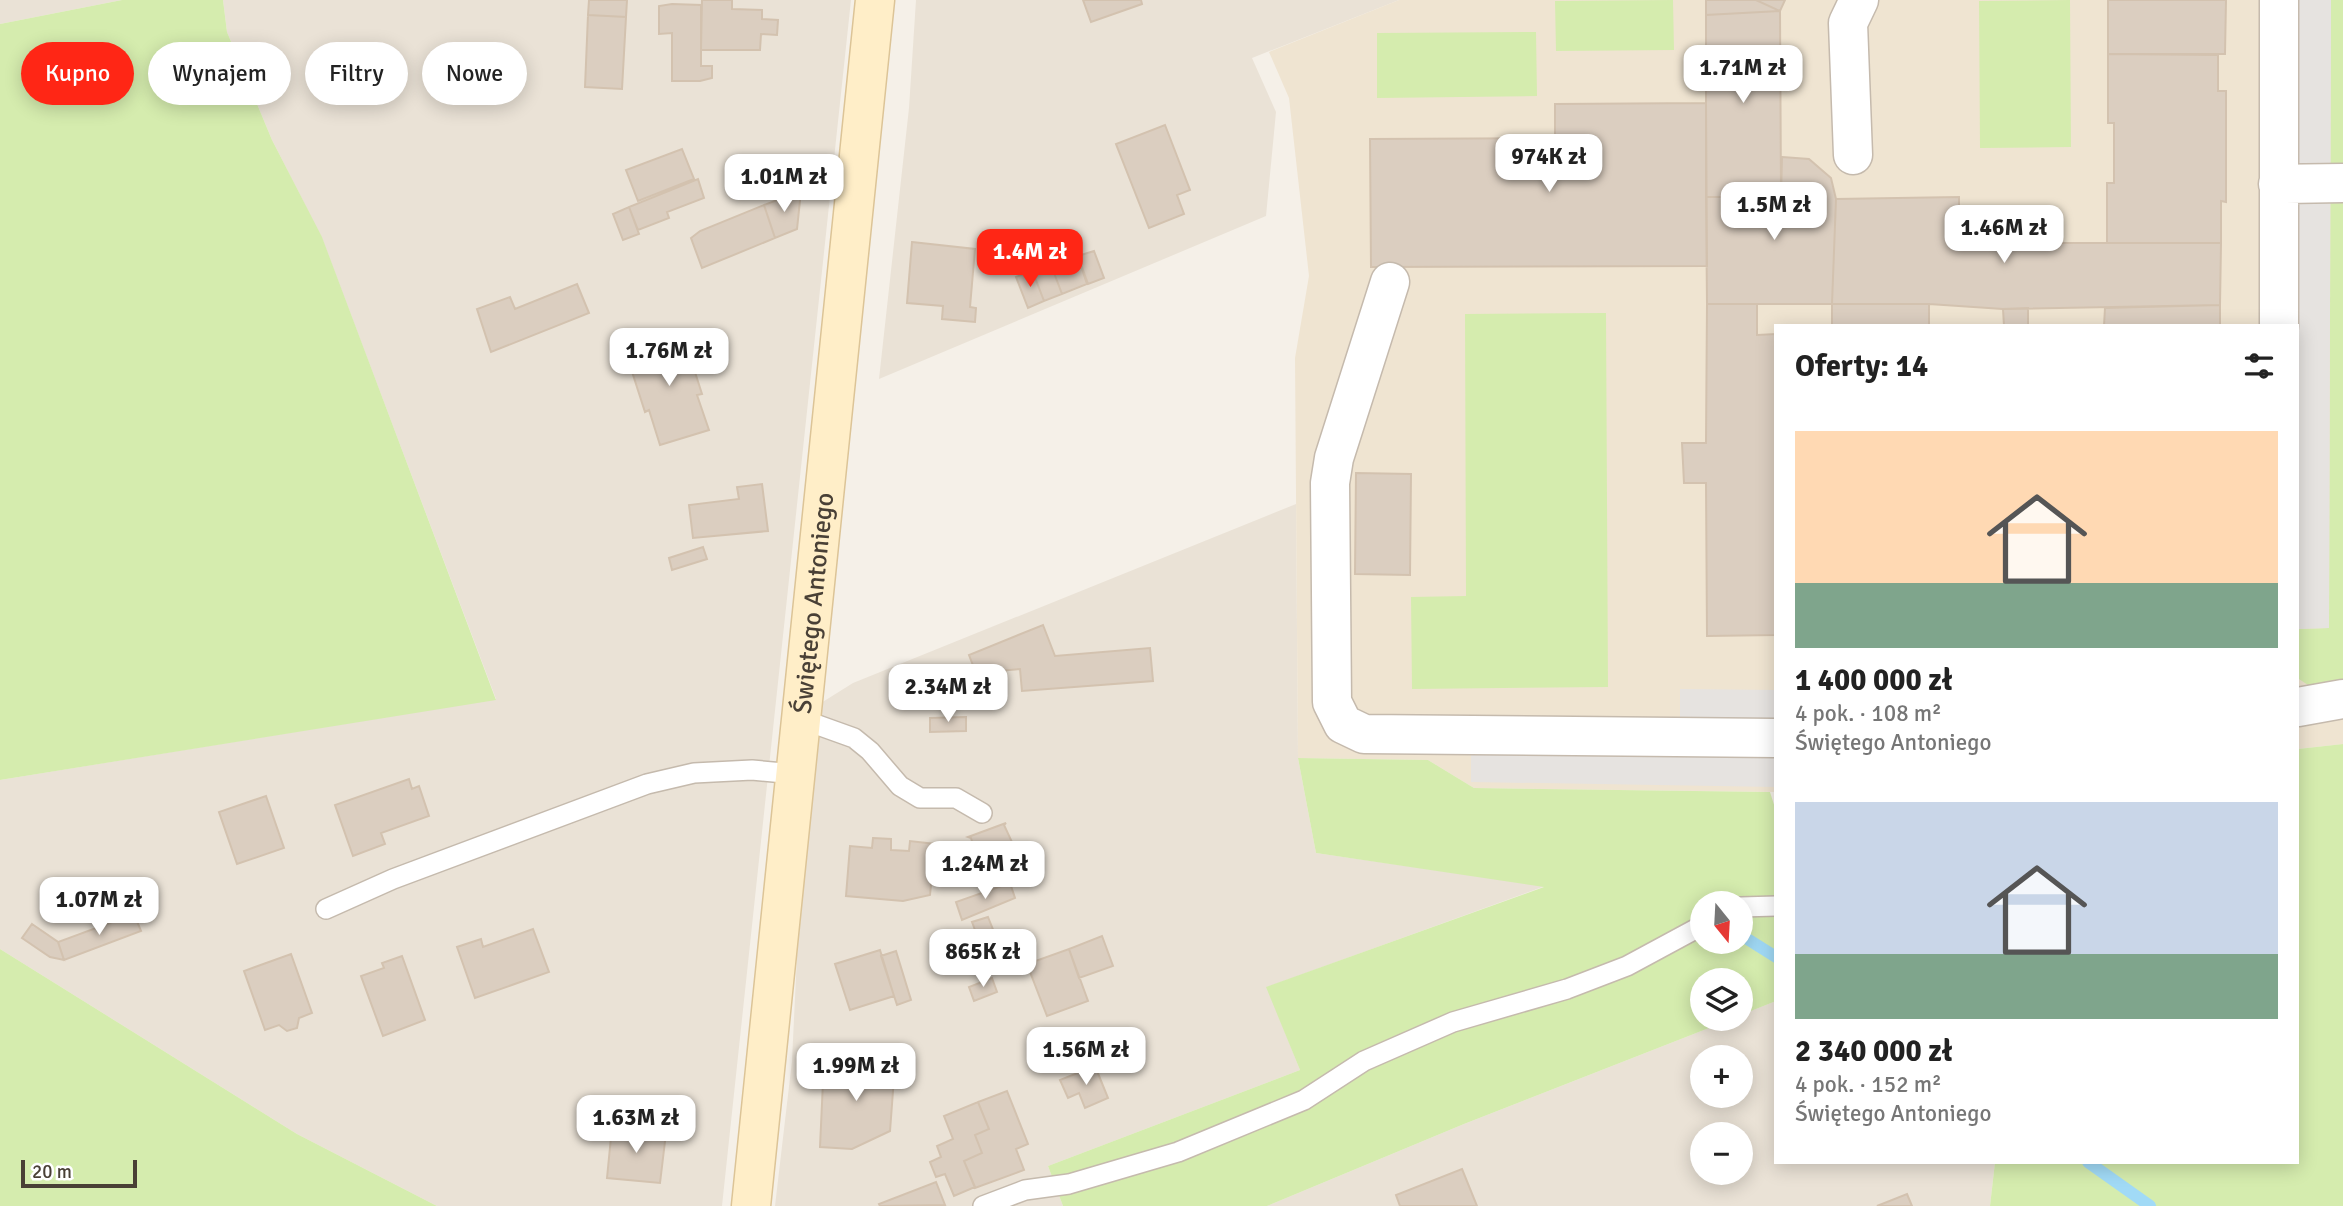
<!DOCTYPE html>
<html lang="pl">
<meta charset="utf-8">
<style>
:root{--surface:#fff;--page:#f6f6f6;--text:#222;--muted:#767676;--accent:#ff2615}
body{margin:0;font-family:Signika,sans-serif;background:var(--page);color:var(--text);height:100vh;display:flex;flex-direction:column;font-size:26px;white-space:nowrap}
*{box-sizing:border-box;margin:0}
p{font-size:23px;color:var(--muted)}
.icon{flex:none;width:38px;height:38px;fill:none;stroke:currentColor;stroke-width:2;stroke-linecap:round;stroke-linejoin:round}
.map{position:relative;flex:1;overflow:hidden}
.sheet{position:absolute;left:1774px;top:324px;width:525px;height:840px;display:flex;flex-direction:column;background:var(--surface);border-radius:0px;box-shadow:0 4px 18px #0003}
.sheet>*{flex:none}
.hud{position:absolute;left:21px;top:42px;width:665px;height:63px;display:flex;gap:14px}
.needle{width:46px;rotate:162deg}
.buttons{position:absolute;left:1690px;top:891px;display:grid;gap:14px}
.buttons a{display:grid;place-items:center;width:63px;height:63px;border-radius:50%;background:var(--surface);box-shadow:0 4px 18px #0003;font-size:35px}
.scale{position:absolute;left:21px;bottom:18px;width:116px;box-sizing:border-box;padding-left:7px;border:4px solid #494036;border-top:0;font-size:19px;line-height:24px;white-space:nowrap;color:#494036;-webkit-text-stroke:5px #fff;paint-order:stroke}
.price{position:absolute;translate:-50% -60px;padding:0 16px;border-radius:14px;background:#fff;color:#222;font-size:23px;line-height:46px;filter:drop-shadow(0 2px 4px #0008)}
.price::after{content:'';position:absolute;left:50%;top:42px;width:21px;height:16px;margin-left:-10px;background:inherit;clip-path:polygon(0 0,100% 0,50% 100%)}
.price.on{background:var(--accent);color:#fff}
ul{padding:0;list-style:none}
li{display:grid;align-content:center;gap:14px;height:371px;padding:0 21px}
li span{display:grid;place-items:center;height:217px;border-radius:0px;color:#555}
li>.icon{margin-inline-start:auto}
span .icon{width:126px;height:126px;fill:#fffc;stroke-width:1}
li b{font-size:30px}
h2{display:flex;justify-content:space-between;align-items:center;height:84px;padding:0 21px;font-size:30px}
.tag{padding:0 24px;border-radius:32px;background:var(--surface);box-shadow:0 4px 18px #0003;font-size:24px;line-height:63px}
.tag.on{background:var(--accent);color:#fff}
.map>svg:first-child{display:block}
.residential{fill:#eae2d6;fill-rule:evenodd}
.education{fill:#efe4d1}
.green{fill:#d5ecae;fill-rule:evenodd}
.parking{fill:#e6e3e0}
.lines{fill:none;stroke-linecap:round;stroke-linejoin:round}
.stream{stroke:#a1daf6;stroke-width:12}
.building{fill:#dbcec0;stroke:#d3c2af;stroke-width:2}
.lane-casing{stroke:#c5baad;stroke-width:22}
.street-casing{stroke:#c5baad;stroke-width:41}
.secondary-casing{stroke:#dcc497;stroke-width:41}
.lane{stroke:#fff;stroke-width:19}
.street{stroke:#fff;stroke-width:38}
.secondary{stroke:#ffeec8;stroke-width:38}
.labels{text-anchor:middle;stroke-width:7;stroke-linejoin:round;paint-order:stroke}
.street-label{font-size:26px;fill:#494036;stroke:#fff}
</style>
<div class="map">
<svg width="2343" height="1206" viewBox="0 0 2343 1206">
<rect width="100%" height="100%" fill="#f5f0e8"/>
<!-- residential -->
<path class="residential" d="M 0,0 L 122,0 L 0,24 Z
M 223,0 L 851,0 L 722,1206 L 437,1206 L 297,1134 L 0,949 L 0,780 L 496,699 L 322,238 L 272,140 L 227,32 Z
M 916,0 L 1399,0 L 1252,58 L 1276,112 L 1266,216 L 879,379 L 909,108 Z
M 1296,504 L 1298,758 L 1316,853 L 1545,886 L 1267,987 L 1300,1070 L 1048,1166 L 1063,1206 L 775,1206 L 792,1061 L 797,956 L 821,703 L 853,683 Z
M 1776,1001 L 1776,1162 L 1995,1162 L 1990,1206 L 1267,1206 L 1464,1124 L 1732,1019 L 1741,1018 L 1741,1015 ZM 1703,1057 L 1741,1057 L 1741,1096 L 1703,1096 ZM 1703,1134 L 1741,1134 L 1741,1172 L 1703,1172 Z"/>
<!-- education -->
<path class="education" d="M 1399,0 L 2343,0 L 2343,744 L 2298,749 L 2298,326 L 1776,326 L 1776,792 L 1474,788 L 1428,760 L 1298,758 L 1295,358 L 1309,276 L 1289,98 L 1269,52 Z"/>
<!-- green -->
<path class="green" d="M 122,0 L 223,0 L 227,32 L 272,140 L 322,237 L 496,700 L 0,780 L 0,24 Z
M 1673,0 L 1674,50 L 1556,51 L 1555,1 Z
M 2070,0 L 2071,147 L 1980,148 L 1979,1 Z
M 2331,0 L 2343,0 L 2343,679 L 2308,685 L 2299,679 L 2298,674 L 2298,629 L 2329,628 Z
M 1536,32 L 1537,96 L 1377,98 L 1377,33 Z
M 1606,313 L 1608,687 L 1412,689 L 1411,597 L 1466,596 L 1465,314 Z
M 2343,744 L 2343,1206 L 1990,1206 L 1995,1162 L 2298,1162 L 2298,749 Z
M 1298,758 L 1428,760 L 1474,788 L 1770,792 L 1776,811 L 1776,1001 L 1741,1015 L 1741,980 L 1703,980 L 1703,1018 L 1732,1019 L 1464,1124 L 1267,1206 L 1063,1206 L 1048,1166 L 1300,1070 L 1266,987 L 1544,887 L 1316,853 ZM 1703,903 L 1741,903 L 1741,942 L 1703,942 Z
M 0,949 L 297,1134 L 437,1206 L 0,1206 Z"/>
<!-- parking -->
<path class="parking" d="M 2297,0 L 2331,0 L 2329,628 L 2298,629 Z
M 1680,689 L 1776,690 L 1776,787 L 1471,782 L 1471,717 L 1680,721 Z"/>
<g class="lines">
<!-- stream -->
<path class="stream" d="M 1741,935 L 1776,957
M 2088,1162 L 2150,1206"/>
</g>
<!-- building -->
<path class="building" d="M 589,0 L 627,0 L 626,17 L 588,15 Z
M 702,0 L 732,0 L 732,9 L 762,10 L 762,19 L 778,20 L 777,35 L 761,34 L 760,50 L 701,50 Z
M 1083,0 L 1141,0 L 1142,4 L 1091,22 Z
M 1706,0 L 1756,0 L 1780,11 L 1706,15 Z
M 1756,0 L 1785,0 L 1780,11 Z
M 2108,0 L 2226,0 L 2225,54 L 2108,54 Z
M 672,4 L 701,5 L 701,66 L 712,66 L 712,78 L 700,81 L 672,81 L 672,33 L 659,34 L 659,6 Z
M 1780,11 L 1781,197 L 1706,197 L 1706,15 Z
M 588,15 L 626,17 L 622,89 L 585,87 Z
M 2108,54 L 2218,55 L 2218,91 L 2226,91 L 2226,202 L 2221,201 L 2221,243 L 2107,243 L 2107,183 L 2114,183 L 2114,123 L 2108,123 Z
M 1706,103 L 1707,266 L 1371,267 L 1370,139 L 1555,138 L 1555,104 Z
M 1165,125 L 1190,190 L 1177,195 L 1184,214 L 1149,228 L 1116,144 Z
M 682,149 L 694,179 L 638,201 L 626,170 Z
M 1782,157 L 1809,159 L 1831,178 L 1836,199 L 1832,304 L 1707,304 L 1706,197 L 1781,197 Z
M 698,179 L 704,198 L 667,212 L 669,218 L 638,230 L 629,207 Z
M 801,191 L 797,229 L 775,238 L 764,205 Z
M 1959,197 L 1959,243 L 2221,243 L 2220,305 L 2003,309 L 1929,304 L 1832,304 L 1836,199 Z
M 764,205 L 775,238 L 702,268 L 691,238 L 700,231 Z
M 629,207 L 639,234 L 623,240 L 613,214 Z
M 912,242 L 975,249 L 970,307 L 976,308 L 975,322 L 942,319 L 943,306 L 907,303 Z
M 1094,251 L 1104,278 L 1088,284 L 1078,256 Z
M 1077,254 L 1087,284 L 1062,294 L 1051,265 Z
M 1051,265 L 1062,294 L 1044,301 L 1033,272 Z
M 1032,270 L 1044,301 L 1028,308 L 1016,277 Z
M 577,284 L 589,313 L 491,352 L 477,309 L 510,297 L 515,309 Z
M 1707,304 L 1757,304 L 1757,335 L 1776,334 L 1776,635 L 1707,636 L 1706,483 L 1684,483 L 1682,443 L 1706,443 Z
M 1832,304 L 1929,304 L 1929,326 L 1832,326 Z
M 2220,305 L 2220,326 L 2104,326 L 2105,308 Z
M 2028,308 L 2028,326 L 2004,326 L 2003,309 Z
M 683,335 L 702,394 L 697,395 L 709,430 L 660,445 L 649,410 L 645,412 L 626,353 L 644,348 L 647,341 L 657,338 L 665,341 Z
M 1356,473 L 1411,474 L 1410,575 L 1355,574 Z
M 762,484 L 768,531 L 693,538 L 689,505 L 739,499 L 737,487 Z
M 703,547 L 707,559 L 672,570 L 669,558 Z
M 1043,625 L 1055,656 L 1150,648 L 1153,681 L 1022,691 L 1020,669 L 976,673 L 969,655 Z
M 966,717 L 966,731 L 930,732 L 930,718 Z
M 409,779 L 412,789 L 419,786 L 429,816 L 381,833 L 385,844 L 353,856 L 335,805 Z
M 266,796 L 284,848 L 237,864 L 219,812 Z
M 1006,823 L 1004,825 L 1018,855 L 980,869 L 971,838 L 968,837 Z
M 873,838 L 891,839 L 891,850 L 909,851 L 910,841 L 935,844 L 930,895 L 903,901 L 846,896 L 850,846 L 872,848 Z
M 1010,883 L 1015,898 L 962,920 L 956,902 Z
M 134,914 L 141,931 L 64,960 L 58,942 Z
M 988,917 L 1000,947 L 984,954 L 972,922 Z
M 32,924 L 58,942 L 64,960 L 50,957 L 22,938 Z
M 533,929 L 549,972 L 475,998 L 457,947 L 481,939 L 483,947 Z
M 1102,936 L 1113,966 L 1079,978 L 1069,949 Z
M 1069,949 L 1088,1001 L 1047,1016 L 1027,964 Z
M 880,950 L 894,996 L 850,1010 L 835,964 Z
M 896,951 L 911,1000 L 897,1005 L 881,956 Z
M 291,954 L 312,1013 L 299,1018 L 297,1028 L 287,1031 L 279,1025 L 265,1030 L 244,971 Z
M 402,956 L 425,1020 L 383,1036 L 361,976 L 384,968 L 382,963 Z
M 992,978 L 997,992 L 974,1001 L 969,987 Z
M 824,1060 L 895,1064 L 890,1131 L 852,1149 L 820,1147 Z
M 1095,1066 L 1108,1098 L 1085,1108 L 1079,1093 L 1068,1098 L 1060,1080 Z
M 1007,1091 L 1028,1144 L 1016,1149 L 1024,1170 L 975,1188 L 964,1161 L 982,1153 L 975,1135 L 989,1129 L 978,1102 Z
M 978,1102 L 989,1129 L 975,1135 L 982,1153 L 964,1161 L 975,1187 L 954,1196 L 945,1174 L 936,1177 L 930,1162 L 941,1157 L 937,1146 L 953,1139 L 944,1116 Z
M 612,1127 L 666,1133 L 660,1183 L 607,1178 Z
M 1462,1169 L 1477,1206 L 1400,1206 L 1396,1195 Z
M 936,1182 L 945,1205 L 880,1206 L 879,1204 Z
M 1907,1194 L 1912,1206 L 1877,1206 Z"/>
<g class="lines">
<defs>
<path id="lane" d="M 801,719 L 854,738 L 870,751 L 900,786 L 920,798 L 956,798 L 982,813
M 1741,907 L 1776,906
M 326,909 L 393,879 L 647,784 L 694,773 L 752,770 L 795,774
M 983,1206 L 1025,1190 L 1069,1184 L 1178,1152 L 1304,1100 L 1364,1061 L 1453,1022 L 1567,989 L 1627,966 L 1703,925"/>
<path id="street" d="M 1853,155 L 1848,23 L 1859,0
M 2278,184 L 2343,183
M 1390,282 L 1334,458 L 1330,483 L 1332,702 L 1343,724 L 1364,734 L 1776,738
M 2279,326 L 2279,0
M 2298,707 L 2343,699"/>
<g id="secondary">
<path id="s1" d="M 751,1206 L 875,0"/>
</g>
</defs>
<!-- lane casing -->
<use href="#lane" class="lane-casing"/>
<!-- street casing -->
<use href="#street" class="street-casing"/>
<!-- secondary casing -->
<use href="#secondary" class="secondary-casing"/>
<!-- lane -->
<use href="#lane" class="lane"/>
<!-- street -->
<use href="#street" class="street"/>
<!-- secondary -->
<use href="#secondary" class="secondary"/>
</g>
<g class="labels">
<!-- street labels -->
<g class="street-label">
<text dy="9" stroke="none"><textPath href="#s1" startOffset="606">Świętego Antoniego</textPath></text>
</g>
</g>
</svg>
<div class="buttons">
<a><svg class="needle" viewBox="-14 -14 28 28"><path d="M0-13l5 13h-10z" fill="#e53935"/><path d="M0 13l5-13h-10z" fill="#767676"/></svg></a>
<a><svg class="icon" aria-label="layers" viewBox="0 0 24 24"><path d="M12 4l9 5-9 5-9-5zM3 14l9 5 9-5"/></svg></a>
<a>+</a>
<a>−</a>
</div>
<div class="scale">20 m</div>
<b class="price" style="left:1743px;top:105px">1.71M zł</b>
<b class="price" style="left:1549px;top:194px">974K zł</b>
<b class="price" style="left:784px;top:214px">1.01M zł</b>
<b class="price" style="left:1774px;top:242px">1.5M zł</b>
<b class="price" style="left:2004px;top:265px">1.46M zł</b>
<b class="price on" style="left:1030px;top:289px">1.4M zł</b>
<b class="price" style="left:669px;top:388px">1.76M zł</b>
<b class="price" style="left:948px;top:724px">2.34M zł</b>
<b class="price" style="left:985px;top:901px">1.24M zł</b>
<b class="price" style="left:99px;top:937px">1.07M zł</b>
<b class="price" style="left:983px;top:989px">865K zł</b>
<b class="price" style="left:1086px;top:1087px">1.56M zł</b>
<b class="price" style="left:856px;top:1103px">1.99M zł</b>
<b class="price" style="left:636px;top:1155px">1.63M zł</b>
<div class="hud">
<a class="tag on">Kupno</a>
<a class="tag">Wynajem</a>
<a class="tag">Filtry</a>
<a class="tag">Nowe</a>
</div>
<section class="sheet">
<h2>Oferty: 14<svg class="icon" aria-label="filters" viewBox="0 0 24 24"><path d="M4 7h16M4 17h16"/><circle cx="9" cy="7" r="2"/><circle cx="15" cy="17" r="2"/></svg></h2>
<ul>
<li><span style="background:linear-gradient(#ffd9b3 70%,#7fa58c 0)"><svg class="icon" aria-label="home" viewBox="0 0 24 24"><path d="M3 11l9-7 9 7M6 9v11h12V9"/></svg></span><div><b>1 400 000 zł</b><p>4 pok. · 108 m²</p><p>Świętego Antoniego</p></div></li>
<li><span style="background:linear-gradient(#c9d6e8 70%,#7fa58c 0)"><svg class="icon" aria-label="home" viewBox="0 0 24 24"><path d="M3 11l9-7 9 7M6 9v11h12V9"/></svg></span><div><b>2 340 000 zł</b><p>4 pok. · 152 m²</p><p>Świętego Antoniego</p></div></li>
</ul>
</section>
</div>
